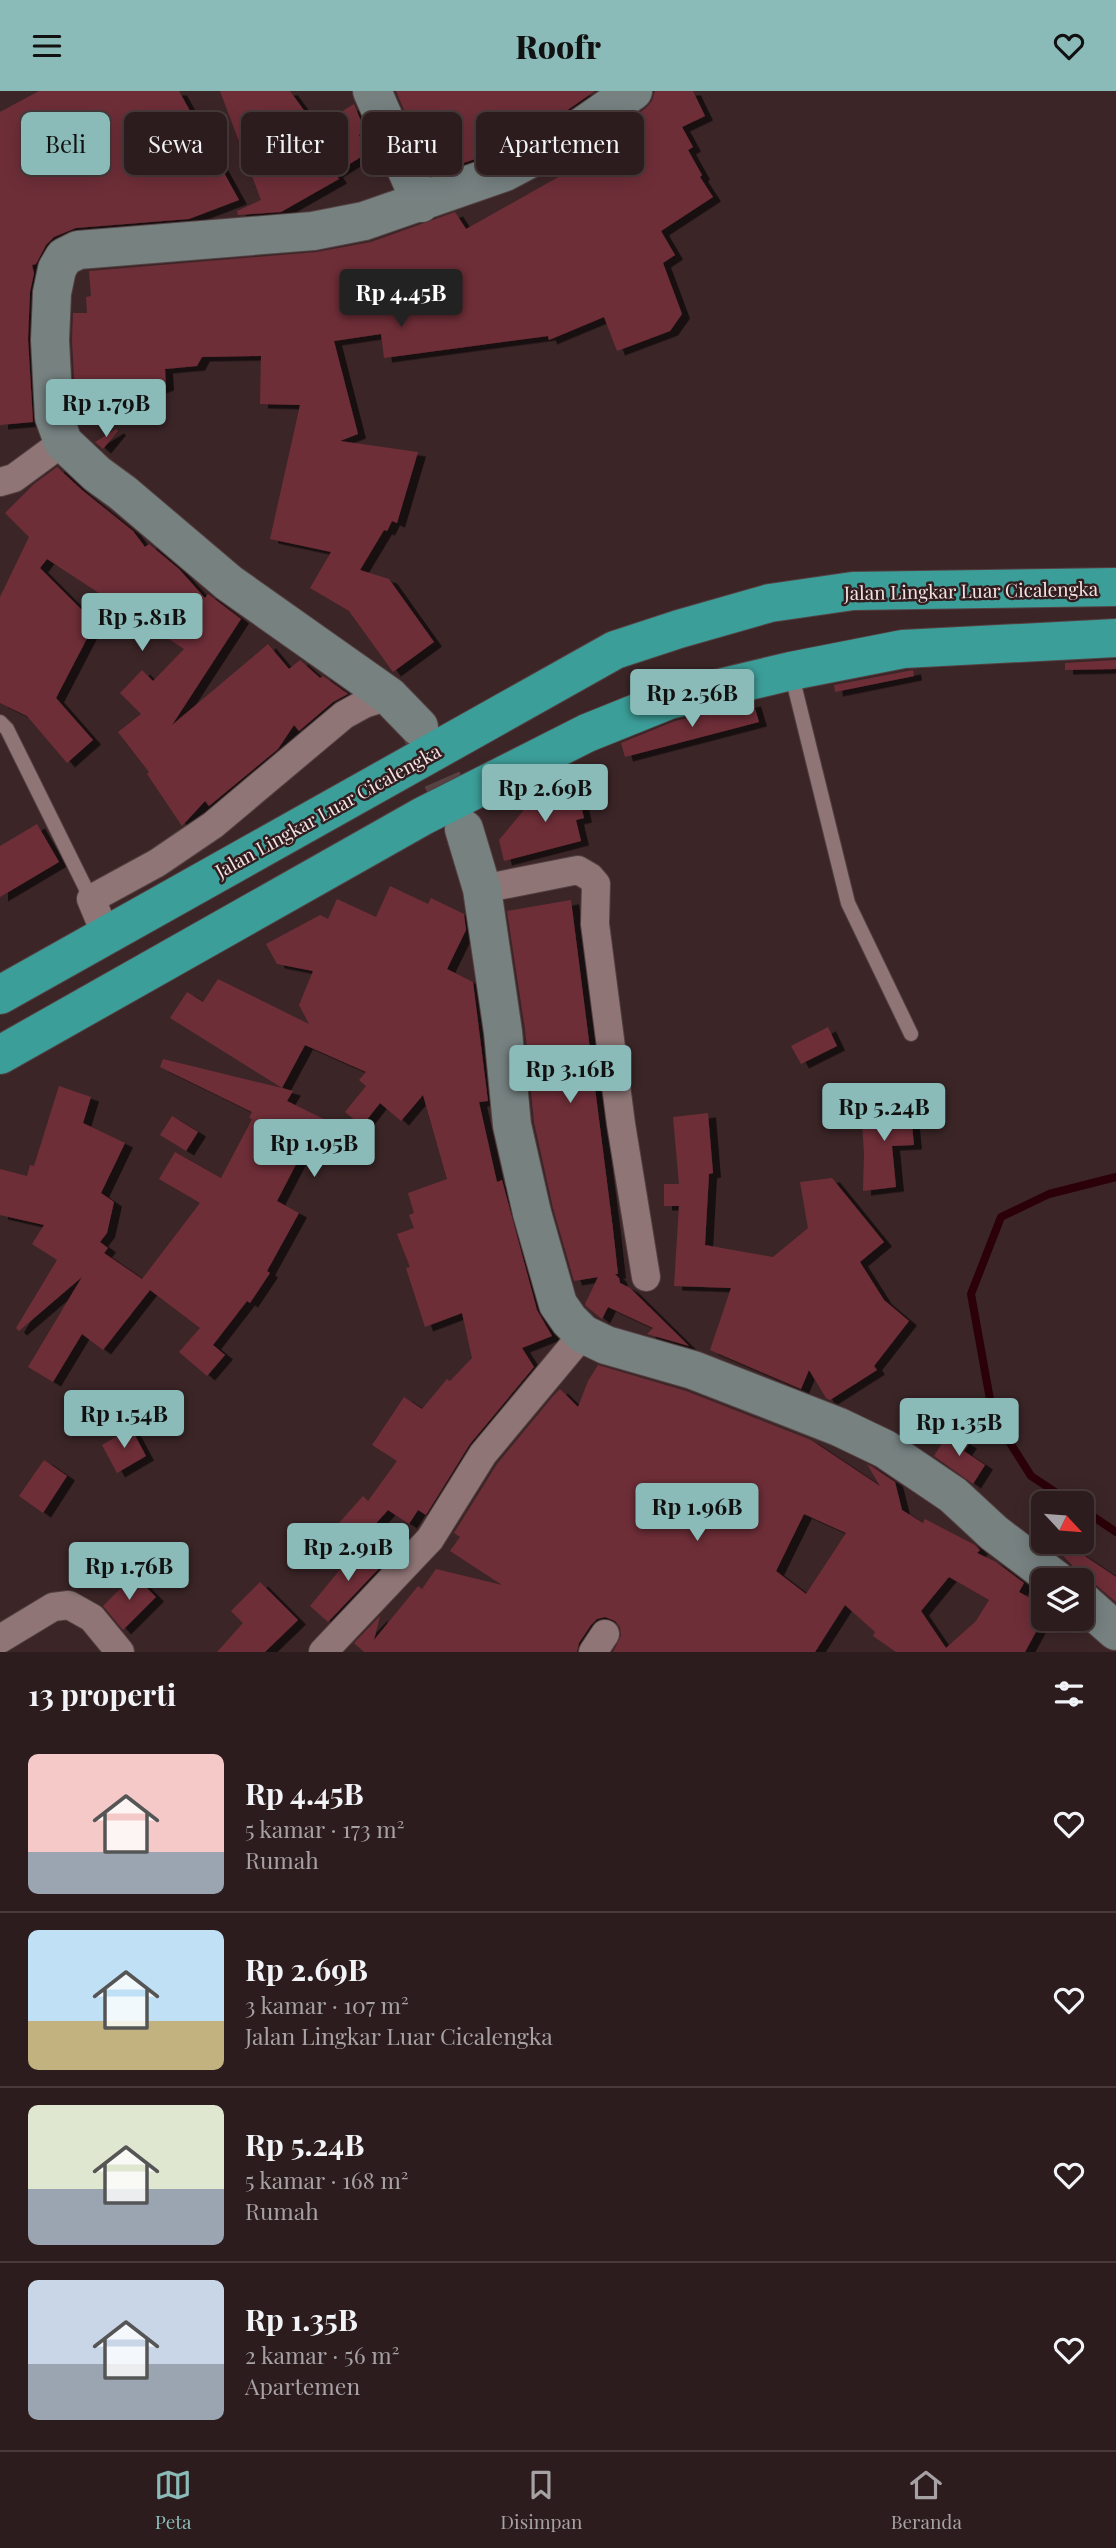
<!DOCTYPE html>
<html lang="id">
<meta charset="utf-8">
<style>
:root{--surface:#2c1c1d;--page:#342526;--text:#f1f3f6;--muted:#a6a1a4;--line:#483a3b;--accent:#8bbbb9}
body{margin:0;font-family:"Playfair Display",serif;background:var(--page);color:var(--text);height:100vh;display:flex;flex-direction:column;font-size:26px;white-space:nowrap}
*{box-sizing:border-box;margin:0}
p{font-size:23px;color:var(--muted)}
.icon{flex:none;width:38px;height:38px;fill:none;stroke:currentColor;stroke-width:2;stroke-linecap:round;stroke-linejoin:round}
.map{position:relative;height:1561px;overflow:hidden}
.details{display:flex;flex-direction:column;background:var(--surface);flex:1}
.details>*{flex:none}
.top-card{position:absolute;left:21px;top:21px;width:700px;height:63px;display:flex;gap:14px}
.needle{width:46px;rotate:116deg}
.buttons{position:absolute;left:1031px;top:1400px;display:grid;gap:14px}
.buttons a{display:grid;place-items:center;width:63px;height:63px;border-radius:10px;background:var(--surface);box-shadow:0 4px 18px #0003,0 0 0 2px var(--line);font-size:35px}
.price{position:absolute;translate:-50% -60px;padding:0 16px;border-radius:7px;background:var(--accent);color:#111;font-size:23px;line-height:46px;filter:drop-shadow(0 2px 4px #0008)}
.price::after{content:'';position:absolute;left:50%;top:42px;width:21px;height:16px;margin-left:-10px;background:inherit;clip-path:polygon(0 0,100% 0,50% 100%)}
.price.on{background:#222;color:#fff}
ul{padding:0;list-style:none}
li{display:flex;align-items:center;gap:21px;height:175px;padding:0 28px}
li+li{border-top:2px solid var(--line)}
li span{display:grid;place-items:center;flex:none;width:196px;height:140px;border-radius:10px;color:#555}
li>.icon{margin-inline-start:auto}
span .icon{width:84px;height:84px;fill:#fffc;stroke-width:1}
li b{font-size:30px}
h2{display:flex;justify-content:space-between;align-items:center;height:84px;padding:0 28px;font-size:30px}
.tag{padding:0 24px;border-radius:10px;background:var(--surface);box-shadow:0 4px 18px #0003,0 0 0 2px var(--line);font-size:24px;line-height:63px}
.tag.on{background:var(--accent);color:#111}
header{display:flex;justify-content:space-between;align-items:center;height:91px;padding:0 28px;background:var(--accent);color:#111;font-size:32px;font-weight:800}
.dock{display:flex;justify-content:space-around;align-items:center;height:98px;border-top:2px solid var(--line);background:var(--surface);font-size:19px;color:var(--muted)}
.dock a{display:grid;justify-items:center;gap:4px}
.dock .on{color:var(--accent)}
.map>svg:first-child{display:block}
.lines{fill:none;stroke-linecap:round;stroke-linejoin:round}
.stream{stroke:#2b0008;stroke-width:8}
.building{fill:#6e2e37;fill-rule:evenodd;filter:url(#shadow)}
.secondary-tunnel{stroke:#564143;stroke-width:38;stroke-dasharray:38 19;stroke-linecap:butt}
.lane-casing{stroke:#544143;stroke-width:16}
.street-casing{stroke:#544143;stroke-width:30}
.secondary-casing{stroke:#544143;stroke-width:40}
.highway-casing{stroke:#544143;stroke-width:40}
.lane{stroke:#8f7576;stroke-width:14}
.street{stroke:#8f7576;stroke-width:28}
.secondary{stroke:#768180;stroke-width:38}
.highway{stroke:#3c9e99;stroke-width:38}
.labels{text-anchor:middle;stroke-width:5;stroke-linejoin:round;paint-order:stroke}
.street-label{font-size:19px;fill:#f2e2e3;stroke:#311c1e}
</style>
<header><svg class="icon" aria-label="menu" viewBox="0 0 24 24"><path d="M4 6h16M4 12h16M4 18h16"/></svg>Roofr<svg class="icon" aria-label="heart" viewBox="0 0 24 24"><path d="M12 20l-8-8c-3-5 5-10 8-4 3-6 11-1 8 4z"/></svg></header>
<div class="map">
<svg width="1116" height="1561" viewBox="0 0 1116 1561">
<defs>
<filter id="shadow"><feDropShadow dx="8" dy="4.5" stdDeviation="0" flood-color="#0009"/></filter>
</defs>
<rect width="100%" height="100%" fill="#3b2527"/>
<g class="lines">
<!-- stream -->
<path class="stream" d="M 1072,1412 L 1031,1385 L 993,1325 L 971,1203 L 1001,1126 L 1049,1103 L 1116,1086
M 1082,1418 L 1116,1441"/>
</g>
<!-- building -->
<path class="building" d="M 39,0 L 179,0 L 239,109 L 189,128 L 76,137 L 54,146 L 46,154 L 36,173 L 32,174 L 34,182 L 30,201 L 28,248 L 33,331 L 0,334 L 0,21 Z
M 220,0 L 290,0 L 316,36 L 354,13 L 365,40 L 359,44 L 369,61 L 335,82 L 339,88 L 281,121 L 238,124 L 237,120 L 261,109 Z
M 396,0 L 595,0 L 543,36 L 496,61 L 443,79 L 410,33 Z
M 655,0 L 693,0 L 705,25 L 682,36 L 693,56 L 688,59 L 702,84 L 700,86 L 713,106 L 661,140 L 675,164 L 663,172 L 682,223 L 670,240 L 617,260 L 604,226 L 549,249 L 548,245 L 384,267 L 381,243 L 334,250 L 358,343 L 340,350 L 418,361 L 397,432 L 392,430 L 387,440 L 384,439 L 360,479 L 389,488 L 434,551 L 393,581 L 349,520 L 310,497 L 331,461 L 270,448 L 300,314 L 260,313 L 261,265 L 202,266 L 197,275 L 165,278 L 166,295 L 155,299 L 119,320 L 76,322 L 72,249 L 73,222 L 87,222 L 86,206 L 91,205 L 89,180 L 317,161 L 371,151 L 455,121 L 466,138 L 617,53 L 611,42 L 646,17 L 652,10 Z
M 116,338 L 118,340 L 103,358 L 95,351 Z
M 57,376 L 82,399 L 133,440 L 145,456 L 149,453 L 179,478 L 205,507 L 208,503 L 241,528 L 172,634 L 268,553 L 289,578 L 300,569 L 320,587 L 323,585 L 348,603 L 333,611 L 299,640 L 294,634 L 278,658 L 209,715 L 205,710 L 182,735 L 147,683 L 149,681 L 118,641 L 141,623 L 120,602 L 142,579 L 153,590 L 184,558 L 47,468 L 40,477 L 95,532 L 56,607 L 93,649 L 67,672 L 27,625 L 0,612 L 0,506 L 29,446 L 5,422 L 34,393 Z
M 1116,569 L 1116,578 L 1065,579 L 1065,572 Z
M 913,579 L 914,585 L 835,601 L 834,594 Z
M 753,611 L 759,631 L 625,666 L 621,652 L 675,630 Z
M 576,693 L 584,727 L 576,729 L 581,750 L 504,770 L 499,749 L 538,702 Z
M 37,733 L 59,771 L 0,806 L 0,755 Z
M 390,795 L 428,813 L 431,807 L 464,823 L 466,839 L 447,878 L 473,891 L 488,1010 L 479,1011 L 497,1091 L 502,1089 L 537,1219 L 552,1245 L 522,1257 L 534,1276 L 470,1353 L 426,1424 L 418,1419 L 409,1433 L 388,1419 L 346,1466 L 335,1457 L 340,1450 L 330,1442 L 363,1405 L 368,1410 L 397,1370 L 372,1354 L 404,1306 L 422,1318 L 447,1288 L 450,1290 L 472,1267 L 462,1222 L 425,1236 L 406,1177 L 410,1176 L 397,1143 L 414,1137 L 409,1124 L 414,1122 L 408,1102 L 447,1088 L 423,1004 L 401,1030 L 380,1012 L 362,1035 L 345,1021 L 366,995 L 359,989 L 366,981 L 305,954 L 282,997 L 293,1000 L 287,1010 L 330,1031 L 314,1061 L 305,1056 L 277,1110 L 299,1122 L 267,1180 L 270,1182 L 250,1212 L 247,1210 L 213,1254 L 225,1264 L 207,1285 L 179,1261 L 200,1237 L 150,1199 L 103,1259 L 82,1243 L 53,1291 L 28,1276 L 82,1186 L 19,1240 L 16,1237 L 57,1169 L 32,1153 L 44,1134 L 0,1124 L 0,1078 L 27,1085 L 30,1074 L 34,1075 L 59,995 L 91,1006 L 83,1032 L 125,1052 L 101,1102 L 114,1111 L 107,1142 L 100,1151 L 108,1157 L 104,1162 L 142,1188 L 200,1112 L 159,1088 L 175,1061 L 221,1087 L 252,1028 L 249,1027 L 252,1021 L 160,976 L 163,968 L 282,997 L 170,927 L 187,901 L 203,911 L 218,888 L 309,933 L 299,914 L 313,880 L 277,873 L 266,853 L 320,824 L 328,828 L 337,808 L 376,826 Z
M 571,809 L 613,1138 L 618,1183 L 615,1183 L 619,1187 L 620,1192 L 630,1197 L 689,1255 L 647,1243 L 653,1237 L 608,1216 L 602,1228 L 586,1215 L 585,1213 L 598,1186 L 574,1190 L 553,1117 L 534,1031 L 525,938 L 507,820 Z
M 828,936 L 837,955 L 801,973 L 791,955 Z
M 890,1014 L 910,1014 L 914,1054 L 892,1055 L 896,1096 L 863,1100 L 864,1063 L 861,1016 Z
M 708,1022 L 713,1082 L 709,1083 L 705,1154 L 773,1166 L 808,1137 L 800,1091 L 832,1087 L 884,1151 L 860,1171 L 884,1209 L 909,1230 L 874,1275 L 877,1279 L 830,1309 L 826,1307 L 809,1279 L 801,1298 L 710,1259 L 731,1197 L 674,1195 L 679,1115 L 664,1115 L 664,1093 L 679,1093 L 673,1026 Z
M 172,1025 L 198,1041 L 186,1060 L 160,1044 Z
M 598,1274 L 686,1300 L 811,1349 L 880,1395 L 867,1373 L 874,1377 L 895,1391 L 902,1419 L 923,1432 L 925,1428 L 975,1454 L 980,1459 L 977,1462 L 996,1471 L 1024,1492 L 1019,1501 L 1043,1514 L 1043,1528 L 1025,1561 L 896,1561 L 873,1545 L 875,1541 L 845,1514 L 815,1561 L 613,1561 L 621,1545 L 620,1536 L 615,1530 L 605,1526 L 597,1528 L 591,1534 L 579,1552 L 577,1561 L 364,1561 L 354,1552 L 380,1525 L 374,1549 L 418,1495 L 422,1498 L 436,1478 L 502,1494 L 450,1460 L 460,1446 L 454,1442 L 497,1373 L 554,1304 L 560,1298 L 578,1316 L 588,1290 ZM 804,1423 L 846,1442 L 806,1503 L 776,1480 ZM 949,1486 L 989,1509 L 976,1530 L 946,1557 L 921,1520 Z
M 131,1337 L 146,1365 L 117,1382 L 102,1354 Z
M 949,1341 L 969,1353 L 964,1360 L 985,1374 L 973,1393 L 934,1365 Z
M 44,1369 L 67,1385 L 43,1422 L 19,1405 Z
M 1058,1451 L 1064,1451 L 1116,1486 L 1116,1511 L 1096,1494 L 1086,1489 L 1054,1455 Z
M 357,1458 L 390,1466 L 328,1531 L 310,1515 Z
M 134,1484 L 156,1506 L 123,1539 L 103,1515 Z
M 260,1491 L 298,1529 L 265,1561 L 217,1561 L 243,1532 L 231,1520 Z"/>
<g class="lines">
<!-- secondary-tunnel -->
<path class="secondary-tunnel" d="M 419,636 L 464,738"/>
<defs>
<path id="lane" d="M 791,581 L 848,812 L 911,943
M 0,631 L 7,638 L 91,808"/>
<path id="street" d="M 0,391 L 14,387 L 63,351
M 482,798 L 578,779 L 590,786 L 596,793 L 595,833 L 621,1033 L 646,1186
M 106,844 L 91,808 L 157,772 L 213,734 L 344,624 L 364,613 L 389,605
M 0,1548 L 53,1516 L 69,1514 L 92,1527 L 120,1561
M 323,1561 L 430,1448 L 483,1363 L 583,1243
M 593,1561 L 605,1543"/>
<path id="secondary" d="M 372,0 L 421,112
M 419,636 L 389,605 L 229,492 L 123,402 L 97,383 L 63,351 L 54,326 L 50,249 L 52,202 L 57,178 L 64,166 L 78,159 L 313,140 L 364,130 L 505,81 L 554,55 L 633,0
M 464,738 L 482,798 L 503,941 L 512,1034 L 532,1122 L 558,1213 L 569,1229 L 583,1243 L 606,1254 L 693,1279 L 839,1336 L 885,1358 L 953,1404 L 994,1442 L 1056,1489
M 1082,1510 L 1116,1540"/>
<path id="highway" d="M 0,904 L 615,559 L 679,538 L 770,512 L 853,500 L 1116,496
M 0,964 L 423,725 L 587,642 L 669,609 L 791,580 L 903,558 L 1116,547"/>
</defs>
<!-- lane casing -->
<use href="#lane" class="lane-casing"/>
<!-- street casing -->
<use href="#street" class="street-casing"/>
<!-- secondary casing -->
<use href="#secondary" class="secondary-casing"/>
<!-- highway casing -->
<use href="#highway" class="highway-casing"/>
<!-- lane -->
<use href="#lane" class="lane"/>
<!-- street -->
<use href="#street" class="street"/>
<!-- secondary -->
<use href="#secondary" class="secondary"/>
<!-- highway -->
<use href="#highway" class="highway"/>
</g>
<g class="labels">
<!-- street labels -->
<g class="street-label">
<text transform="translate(971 500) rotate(-1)" y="7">Jalan Lingkar Luar Cicalengka</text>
<text transform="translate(328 720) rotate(-29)" y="7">Jalan Lingkar Luar Cicalengka</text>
</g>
</g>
</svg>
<div class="buttons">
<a><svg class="needle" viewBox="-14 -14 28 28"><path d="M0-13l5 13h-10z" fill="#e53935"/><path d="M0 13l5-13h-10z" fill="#a6a1a4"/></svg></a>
<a><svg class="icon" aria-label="layers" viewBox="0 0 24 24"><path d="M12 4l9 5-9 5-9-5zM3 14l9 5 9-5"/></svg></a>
</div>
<b class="price on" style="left:401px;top:238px">Rp 4.45B</b>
<b class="price" style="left:106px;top:348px">Rp 1.79B</b>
<b class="price" style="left:142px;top:562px">Rp 5.81B</b>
<b class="price" style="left:692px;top:638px">Rp 2.56B</b>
<b class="price" style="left:545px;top:733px">Rp 2.69B</b>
<b class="price" style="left:570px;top:1014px">Rp 3.16B</b>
<b class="price" style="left:884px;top:1052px">Rp 5.24B</b>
<b class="price" style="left:314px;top:1088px">Rp 1.95B</b>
<b class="price" style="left:124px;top:1359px">Rp 1.54B</b>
<b class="price" style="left:959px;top:1367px">Rp 1.35B</b>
<b class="price" style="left:697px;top:1452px">Rp 1.96B</b>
<b class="price" style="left:348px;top:1492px">Rp 2.91B</b>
<b class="price" style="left:129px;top:1511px">Rp 1.76B</b>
<div class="top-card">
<a class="tag on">Beli</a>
<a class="tag">Sewa</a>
<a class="tag">Filter</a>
<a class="tag">Baru</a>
<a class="tag">Apartemen</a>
</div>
</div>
<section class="details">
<h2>13 properti<svg class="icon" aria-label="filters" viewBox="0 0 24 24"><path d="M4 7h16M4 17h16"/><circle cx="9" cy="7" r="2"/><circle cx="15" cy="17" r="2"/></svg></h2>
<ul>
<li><span style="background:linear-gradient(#f6c9c9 70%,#9aa5b1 0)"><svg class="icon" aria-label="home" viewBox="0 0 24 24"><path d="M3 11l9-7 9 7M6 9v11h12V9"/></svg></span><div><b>Rp 4.45B</b><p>5 kamar · 173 m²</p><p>Rumah</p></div><svg class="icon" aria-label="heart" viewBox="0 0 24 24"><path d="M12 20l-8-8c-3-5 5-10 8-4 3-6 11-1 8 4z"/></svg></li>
<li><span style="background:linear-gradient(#bfe0f5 65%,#c2b280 0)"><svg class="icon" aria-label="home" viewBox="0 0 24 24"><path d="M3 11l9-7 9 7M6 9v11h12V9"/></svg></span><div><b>Rp 2.69B</b><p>3 kamar · 107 m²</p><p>Jalan Lingkar Luar Cicalengka</p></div><svg class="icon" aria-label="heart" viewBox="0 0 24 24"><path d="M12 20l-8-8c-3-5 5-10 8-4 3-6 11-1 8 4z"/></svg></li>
<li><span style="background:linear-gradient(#dfe7d0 60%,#9aa5b1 0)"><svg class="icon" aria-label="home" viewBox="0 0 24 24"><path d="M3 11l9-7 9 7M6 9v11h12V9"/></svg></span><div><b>Rp 5.24B</b><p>5 kamar · 168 m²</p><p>Rumah</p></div><svg class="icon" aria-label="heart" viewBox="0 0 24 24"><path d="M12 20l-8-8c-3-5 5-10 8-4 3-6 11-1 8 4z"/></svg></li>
<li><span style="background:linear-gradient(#c9d6e8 60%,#9aa5b1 0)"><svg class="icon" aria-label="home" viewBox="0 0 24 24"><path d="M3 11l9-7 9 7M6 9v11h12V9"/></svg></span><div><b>Rp 1.35B</b><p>2 kamar · 56 m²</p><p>Apartemen</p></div><svg class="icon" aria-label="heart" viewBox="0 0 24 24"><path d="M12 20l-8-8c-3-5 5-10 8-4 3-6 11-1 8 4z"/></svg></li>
</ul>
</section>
<nav class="dock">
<a class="on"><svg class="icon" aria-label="map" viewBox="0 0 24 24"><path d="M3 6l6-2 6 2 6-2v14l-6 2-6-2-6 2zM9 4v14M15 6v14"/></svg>Peta</a>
<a><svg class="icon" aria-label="saved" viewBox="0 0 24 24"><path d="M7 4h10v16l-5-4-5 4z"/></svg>Disimpan</a>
<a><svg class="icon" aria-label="home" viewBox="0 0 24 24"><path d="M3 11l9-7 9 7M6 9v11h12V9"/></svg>Beranda</a>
</nav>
